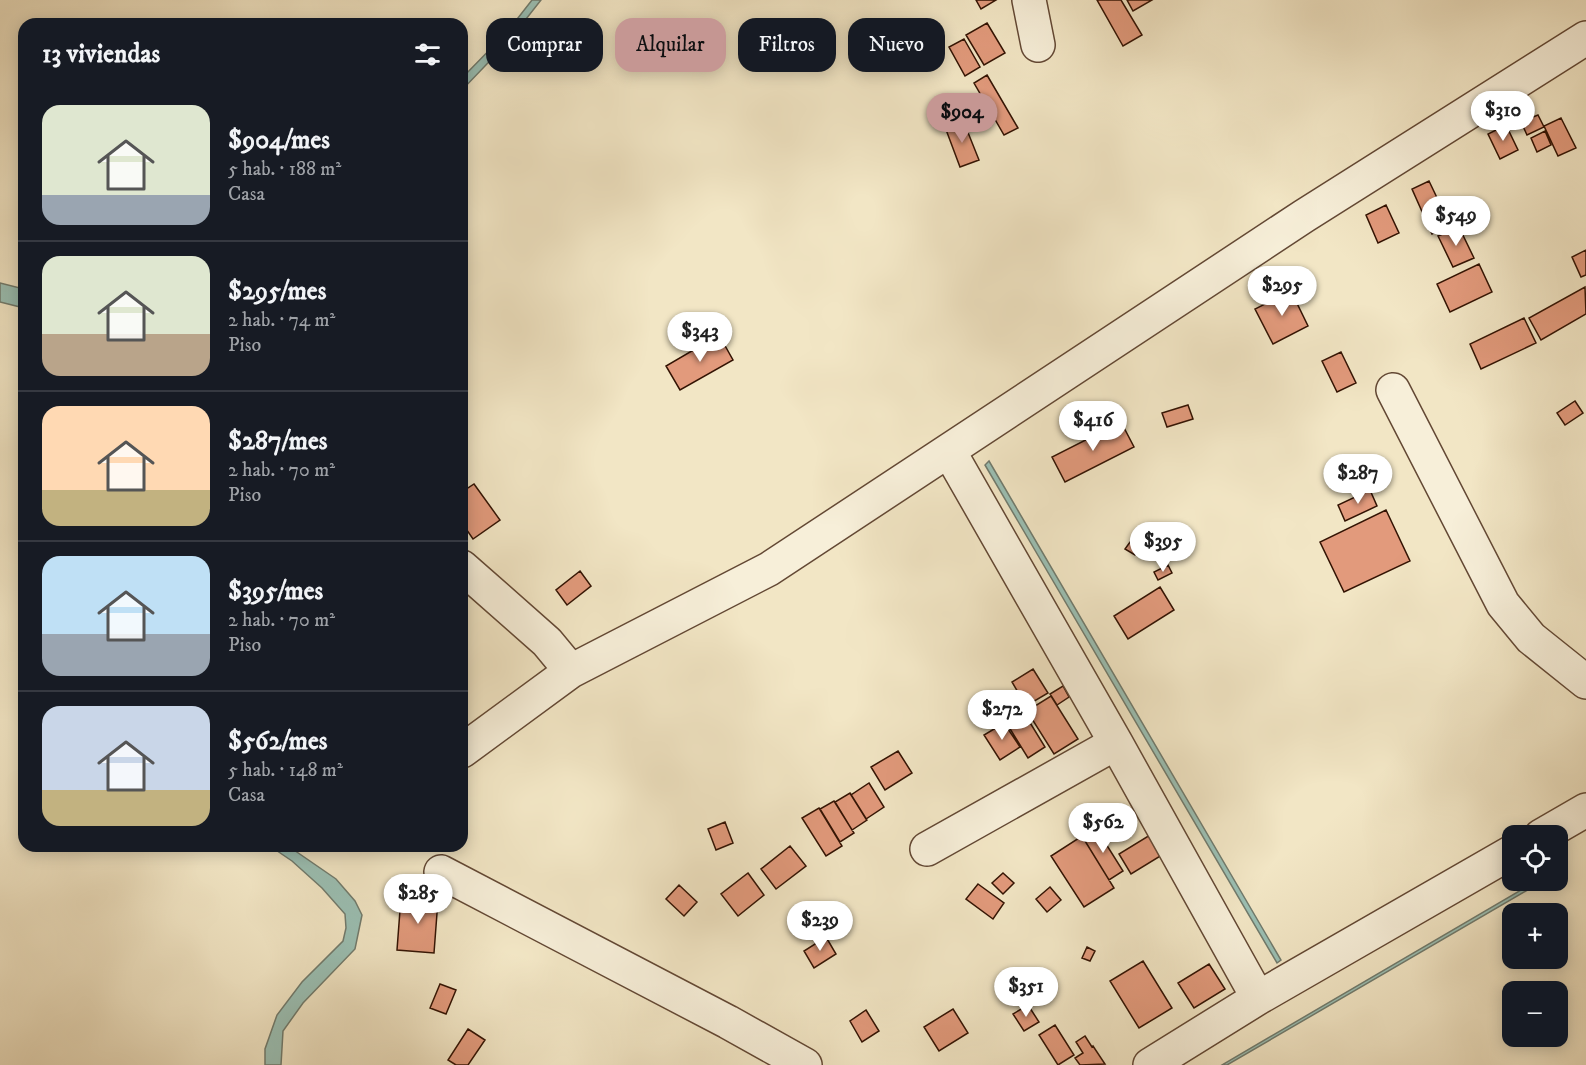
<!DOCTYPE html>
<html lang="es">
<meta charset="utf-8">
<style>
:root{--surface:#171b24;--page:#20242c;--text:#f1f3f6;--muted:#9ea1a6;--line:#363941;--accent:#c59692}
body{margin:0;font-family:"IM FELL DW Pica",serif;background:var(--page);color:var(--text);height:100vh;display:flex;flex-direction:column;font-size:22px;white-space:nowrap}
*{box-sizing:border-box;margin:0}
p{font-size:20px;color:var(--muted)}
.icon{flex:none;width:33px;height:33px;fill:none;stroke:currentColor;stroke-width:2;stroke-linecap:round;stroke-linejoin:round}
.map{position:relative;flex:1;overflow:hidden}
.panel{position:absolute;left:18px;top:18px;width:450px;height:834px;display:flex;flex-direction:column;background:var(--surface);border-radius:18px;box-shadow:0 3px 15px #0003}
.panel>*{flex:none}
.top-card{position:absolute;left:486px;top:18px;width:570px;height:54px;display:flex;gap:12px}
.fabs{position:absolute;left:1502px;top:825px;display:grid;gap:12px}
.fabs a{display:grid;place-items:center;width:66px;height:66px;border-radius:12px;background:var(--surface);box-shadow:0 3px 15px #0003;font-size:30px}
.price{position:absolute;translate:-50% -51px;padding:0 14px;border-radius:21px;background:#fff;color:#222;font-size:20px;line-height:39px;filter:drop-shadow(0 2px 3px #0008)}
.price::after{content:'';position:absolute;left:50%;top:36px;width:18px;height:14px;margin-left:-9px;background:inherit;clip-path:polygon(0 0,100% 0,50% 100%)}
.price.selected{background:var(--accent);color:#111}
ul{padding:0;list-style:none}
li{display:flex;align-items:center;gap:18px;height:150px;padding:0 24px}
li+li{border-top:2px solid var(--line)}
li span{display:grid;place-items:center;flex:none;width:168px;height:120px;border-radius:18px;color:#555}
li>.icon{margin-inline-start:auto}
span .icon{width:72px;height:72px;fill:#fffc;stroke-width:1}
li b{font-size:26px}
h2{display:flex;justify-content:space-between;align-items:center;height:72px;padding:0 24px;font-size:26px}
.chip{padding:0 21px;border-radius:18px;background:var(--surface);box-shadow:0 3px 15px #0003;font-size:21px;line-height:54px}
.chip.selected{background:var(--accent);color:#111}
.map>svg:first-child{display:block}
.water{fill:#9bc0b4;stroke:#717b6d;stroke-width:1.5}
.building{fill:#e29a7c;stroke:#331303;stroke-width:1.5}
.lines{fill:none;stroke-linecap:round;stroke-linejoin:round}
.minor-casing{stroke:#634834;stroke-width:36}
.minor{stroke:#f7efd9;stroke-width:33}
</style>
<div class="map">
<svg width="1586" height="1065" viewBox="0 0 1586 1065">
<rect width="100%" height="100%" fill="#f2e6c5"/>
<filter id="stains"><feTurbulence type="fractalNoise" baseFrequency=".00333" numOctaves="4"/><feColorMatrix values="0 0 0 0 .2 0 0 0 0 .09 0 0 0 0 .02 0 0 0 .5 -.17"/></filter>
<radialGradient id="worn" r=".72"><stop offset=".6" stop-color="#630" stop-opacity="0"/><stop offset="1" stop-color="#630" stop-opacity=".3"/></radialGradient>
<!-- water -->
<path class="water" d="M 532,0 L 541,0 L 508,42 L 462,90 L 462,78 L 507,32 Z
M 0,283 L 24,289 L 24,308 L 0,302 Z
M 989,461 L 1281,960 L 1277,963 L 985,465 Z
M 270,846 L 288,846 L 336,879 L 355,901 L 362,915 L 355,949 L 303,1003 L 283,1031 L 281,1065 L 265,1065 L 265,1049 L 277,1015 L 302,982 L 343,941 L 346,928 L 345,914 L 322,888 L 292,861 Z
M 1538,880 L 1543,881 L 1227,1065 L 1222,1065 Z"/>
<!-- building -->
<path class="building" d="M 976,0 L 996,0 L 981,9 Z
M 1097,0 L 1121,0 L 1142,35 L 1123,46 Z
M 1127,0 L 1152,0 L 1133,11 Z
M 987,23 L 1005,53 L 984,65 L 966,35 Z
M 964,39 L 980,67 L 965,76 L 949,47 Z
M 987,75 L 1018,128 L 1004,135 L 974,83 Z
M 1538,115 L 1544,127 L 1527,135 L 1521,122 Z
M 1561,118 L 1576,148 L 1558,156 L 1544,126 Z
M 963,120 L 979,160 L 960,167 L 945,127 Z
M 1506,125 L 1518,150 L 1500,159 L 1488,134 Z
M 1545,131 L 1551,145 L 1537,152 L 1531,138 Z
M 1429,181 L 1450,225 L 1432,234 L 1412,189 Z
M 1386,205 L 1399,233 L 1378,243 L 1366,215 Z
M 1459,227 L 1474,258 L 1453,267 L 1438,236 Z
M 1586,250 L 1586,275 L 1581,277 L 1572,257 Z
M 1479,264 L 1492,292 L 1450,312 L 1437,284 Z
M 1585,287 L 1586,314 L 1541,340 L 1529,318 Z
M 1291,291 L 1308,326 L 1273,344 L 1255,309 Z
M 1524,318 L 1536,343 L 1481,369 L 1470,344 Z
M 719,335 L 733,360 L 680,390 L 666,366 Z
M 1341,352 L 1356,383 L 1337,392 L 1322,361 Z
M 1575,401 L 1583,413 L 1565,425 L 1557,413 Z
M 1188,405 L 1193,419 L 1167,427 L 1162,413 Z
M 1121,422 L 1134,447 L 1065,482 L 1052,457 Z
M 474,484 L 500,520 L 473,539 L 462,523 L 462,492 Z
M 1370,490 L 1377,506 L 1345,521 L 1338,505 Z
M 1386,510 L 1410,561 L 1344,592 L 1320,542 Z
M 1138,531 L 1147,537 L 1135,555 L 1125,549 Z
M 1168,565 L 1172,573 L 1158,580 L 1154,572 Z
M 580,571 L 591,586 L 567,605 L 556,590 Z
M 1160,587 L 1174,610 L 1128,639 L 1114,616 Z
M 1033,669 L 1048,693 L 1026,706 L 1012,682 Z
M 1063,686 L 1069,697 L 1057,705 L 1050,694 Z
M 1051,696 L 1078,739 L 1054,754 L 1027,711 Z
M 1021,708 L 1045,747 L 1028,758 L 1004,719 Z
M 1004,723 L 1020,747 L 1000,760 L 984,735 Z
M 898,751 L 912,773 L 885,790 L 871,767 Z
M 869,783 L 884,807 L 866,819 L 851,795 Z
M 850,793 L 867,820 L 852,830 L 835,802 Z
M 834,801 L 854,833 L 840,842 L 820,809 Z
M 819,808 L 842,846 L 826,856 L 802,818 Z
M 725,822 L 733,843 L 716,850 L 708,829 Z
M 1096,828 L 1123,871 L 1109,880 L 1082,836 Z
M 1150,835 L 1162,855 L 1131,874 L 1119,854 Z
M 1082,836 L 1114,888 L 1084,907 L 1051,856 Z
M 790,846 L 806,866 L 776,889 L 761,869 Z
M 748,873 L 764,895 L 738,916 L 721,894 Z
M 1003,873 L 1014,883 L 1003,894 L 992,883 Z
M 978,884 L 1004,903 L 993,919 L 966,899 Z
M 679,885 L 697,902 L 684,916 L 666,899 Z
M 1050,887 L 1061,900 L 1047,912 L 1036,899 Z
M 401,897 L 438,900 L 434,953 L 397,950 Z
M 826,937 L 836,954 L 814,968 L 804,951 Z
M 1087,947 L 1095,951 L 1090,961 L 1082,958 Z
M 1143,961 L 1172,1008 L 1139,1028 L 1110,981 Z
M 1209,964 L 1225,989 L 1194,1008 L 1178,983 Z
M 440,984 L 456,990 L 446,1014 L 430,1008 Z
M 1028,1005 L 1039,1022 L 1024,1031 L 1013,1014 Z
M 953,1009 L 968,1033 L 939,1051 L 924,1027 Z
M 866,1010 L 879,1031 L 862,1042 L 850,1021 Z
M 1055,1025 L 1074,1055 L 1058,1065 L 1039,1035 Z
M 468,1029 L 485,1040 L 468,1065 L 456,1065 L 448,1060 Z
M 1085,1036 L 1092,1047 L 1093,1046 L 1105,1064 L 1080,1065 L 1075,1058 L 1083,1053 L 1076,1042 Z"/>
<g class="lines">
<defs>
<path id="minor" d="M 1029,0 L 1038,45
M 1393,390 L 1503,604 L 1531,638 L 1586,682
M 949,451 L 1116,743 L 1258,998
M 462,567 L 547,642 L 571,671
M 462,751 L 571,671 L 769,569 L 1304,216 L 1586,38
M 1541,836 L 1586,810
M 927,849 L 1116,743
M 441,872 L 728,1022 L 805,1065
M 1150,1065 L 1258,998 L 1512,852"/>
</defs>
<!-- minor casing -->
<use href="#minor" class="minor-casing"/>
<!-- minor -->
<use href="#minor" class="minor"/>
</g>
<rect width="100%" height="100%" filter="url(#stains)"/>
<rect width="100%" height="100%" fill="url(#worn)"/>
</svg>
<div class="fabs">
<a><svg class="icon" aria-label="locate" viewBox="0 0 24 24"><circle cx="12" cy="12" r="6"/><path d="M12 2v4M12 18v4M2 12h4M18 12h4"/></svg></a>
<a>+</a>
<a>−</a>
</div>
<b class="price" style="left:1503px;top:142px">$310</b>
<b class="price selected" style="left:962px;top:144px">$904</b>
<b class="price" style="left:1456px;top:247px">$549</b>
<b class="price" style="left:1282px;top:317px">$295</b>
<b class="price" style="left:700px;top:363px">$343</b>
<b class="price" style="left:1093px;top:452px">$416</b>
<b class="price" style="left:1358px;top:505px">$287</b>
<b class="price" style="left:1163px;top:573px">$395</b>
<b class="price" style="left:1002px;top:741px">$272</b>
<b class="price" style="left:1103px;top:854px">$562</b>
<b class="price" style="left:418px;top:925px">$285</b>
<b class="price" style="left:820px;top:952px">$239</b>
<b class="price" style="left:1026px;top:1018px">$351</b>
<div class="top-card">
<a class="chip">Comprar</a>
<a class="chip selected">Alquilar</a>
<a class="chip">Filtros</a>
<a class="chip">Nuevo</a>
</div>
<section class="panel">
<h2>13 viviendas<svg class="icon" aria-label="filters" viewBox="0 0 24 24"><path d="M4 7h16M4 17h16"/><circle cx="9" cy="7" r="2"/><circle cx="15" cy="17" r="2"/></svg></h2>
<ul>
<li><span style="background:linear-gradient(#dfe7d0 75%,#9aa5b1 0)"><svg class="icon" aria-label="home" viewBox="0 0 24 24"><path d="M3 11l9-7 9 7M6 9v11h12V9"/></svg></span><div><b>$904/mes</b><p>5 hab. · 188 m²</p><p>Casa</p></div></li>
<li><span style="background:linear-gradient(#dfe7d0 65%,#b9a48a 0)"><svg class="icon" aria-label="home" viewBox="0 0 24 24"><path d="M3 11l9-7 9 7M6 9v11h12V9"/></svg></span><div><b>$295/mes</b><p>2 hab. · 74 m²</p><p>Piso</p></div></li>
<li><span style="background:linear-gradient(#ffd9b3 70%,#c2b280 0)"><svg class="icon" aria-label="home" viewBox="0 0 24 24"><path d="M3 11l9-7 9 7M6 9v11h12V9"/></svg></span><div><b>$287/mes</b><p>2 hab. · 70 m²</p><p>Piso</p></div></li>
<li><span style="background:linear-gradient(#bfe0f5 65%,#9aa5b1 0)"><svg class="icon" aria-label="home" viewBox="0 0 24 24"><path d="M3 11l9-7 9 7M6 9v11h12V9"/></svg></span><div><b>$395/mes</b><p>2 hab. · 70 m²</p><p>Piso</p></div></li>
<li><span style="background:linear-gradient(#c9d6e8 70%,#c2b280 0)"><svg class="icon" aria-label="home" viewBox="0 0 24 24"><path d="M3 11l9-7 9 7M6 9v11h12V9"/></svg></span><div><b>$562/mes</b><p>5 hab. · 148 m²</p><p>Casa</p></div></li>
</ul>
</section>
</div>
